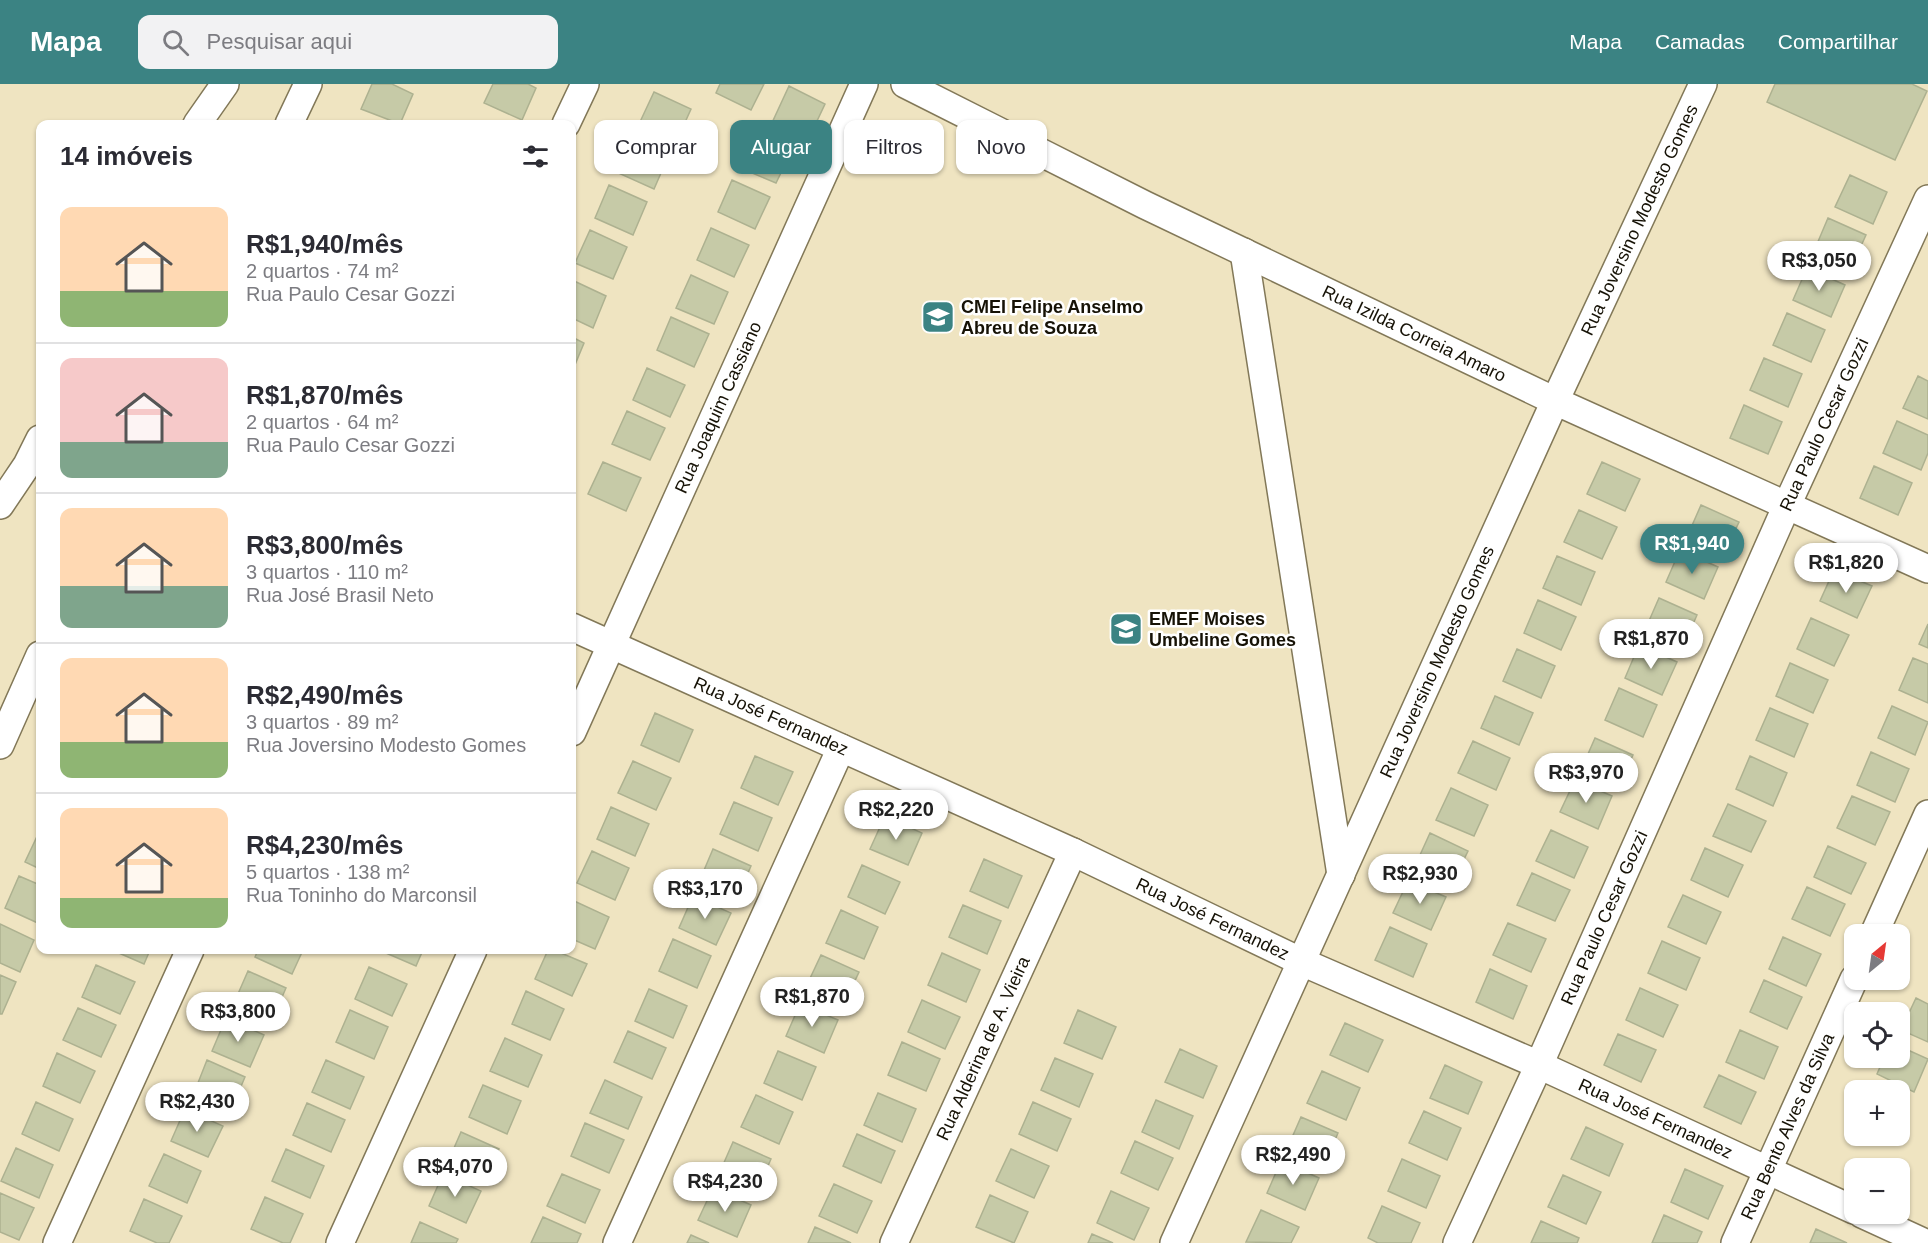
<!DOCTYPE html>
<html lang="pt">
<meta charset="utf-8">
<style>
:root{--surface:#fff;--page:#f2f2f3;--text:#2b2b33;--muted:#7c7c81;--line:#e1e1e2;--accent:#3b8383}
body{margin:0;font-family:Arial,sans-serif;background:var(--page);color:var(--text);height:100vh;display:flex;flex-direction:column;font-size:22px;white-space:nowrap}
*{box-sizing:border-box;margin:0}
p{font-size:20px;color:var(--muted)}
.icon{flex:none;width:33px;height:33px;fill:none;stroke:currentColor;stroke-width:2;stroke-linecap:round;stroke-linejoin:round}
.map{position:relative;flex:1;overflow:hidden}
.sheet{position:absolute;left:36px;top:36px;width:540px;height:834px;display:flex;flex-direction:column;background:var(--surface);border-radius:12px;box-shadow:0 2px 4px #0004}
.sheet>*{flex:none}
.top-card{position:absolute;left:594px;top:36px;width:570px;height:54px;display:flex;gap:12px}
.needle{width:39px;rotate:29deg}
.fabs{position:absolute;left:1844px;top:840px;display:grid;gap:12px}
.fabs a{display:grid;place-items:center;width:66px;height:66px;border-radius:12px;background:var(--surface);box-shadow:0 2px 4px #0004;font-size:30px}
.price{position:absolute;translate:-50% -51px;padding:0 14px;border-radius:21px;background:#fff;color:#222;font-size:20px;line-height:39px;filter:drop-shadow(0 2px 3px #0008)}
.price::after{content:'';position:absolute;left:50%;top:36px;width:18px;height:14px;margin-left:-9px;background:inherit;clip-path:polygon(0 0,100% 0,50% 100%)}
.price.on{background:var(--accent);color:#fff}
ul{padding:0;list-style:none}
li{display:flex;align-items:center;gap:18px;height:150px;padding:0 24px}
li+li{border-top:2px solid var(--line)}
li span{display:grid;place-items:center;flex:none;width:168px;height:120px;border-radius:12px;color:#555}
li>.icon{margin-inline-start:auto}
span .icon{width:72px;height:72px;fill:#fffc;stroke-width:1}
li b{font-size:26px}
h2{display:flex;justify-content:space-between;align-items:center;height:72px;padding:0 24px;font-size:26px}
.pill{padding:0 21px;border-radius:12px;background:var(--surface);box-shadow:0 2px 4px #0004;font-size:21px;line-height:54px}
.pill.on{background:var(--accent);color:#fff}
header{display:flex;align-items:center;gap:36px;box-sizing:border-box;height:84px;padding:0 30px;background:var(--accent);color:#fff}
header strong{font-size:28px}
nav{display:flex;gap:33px;margin-inline-start:auto;font-size:21px}
.search{width:420px;height:54px;background:var(--page);display:flex;align-items:center;gap:15px;box-sizing:border-box;padding:0 21px;border-radius:12px;color:var(--muted);font-size:22px}
.map>svg:first-child{display:block}
.building{fill:#c6caa7;stroke:#adb190;stroke-width:1.5}
.lines{fill:none;stroke-linecap:round;stroke-linejoin:round}
.street-casing{stroke:#827858;stroke-width:30}
.street{stroke:#fff;stroke-width:27}
.labels{text-anchor:middle;stroke-width:5;stroke-linejoin:round;paint-order:stroke}
.street-label{font-size:18px;fill:#161206;stroke:#fff}
.poi-label{font-size:18px;font-weight:bold;fill:#161206;stroke:#fff;text-anchor:start}
</style>
<header>
<strong>Mapa</strong>
<div class="search"><svg class="icon" aria-label="search" viewBox="0 0 24 24"><circle cx="10" cy="10" r="6"/><path d="M15 15l6 6"/></svg>Pesquisar aqui</div>
<nav><a>Mapa</a><a>Camadas</a><a>Compartilhar</a></nav>
</header>
<div class="map">
<svg width="1928" height="1159" viewBox="0 0 1928 1159">
<rect width="100%" height="100%" fill="#efe4c1"/>
<!-- building -->
<path class="building" d="M 372,0 L 392,0 L 413,10 L 400,40 L 361,25 Z
M 493,0 L 528,0 L 536,4 L 522,36 L 484,19 Z
M 720,0 L 764,0 L 751,26 L 716,9 Z
M 1775,0 L 1912,0 L 1927,7 L 1895,76 L 1767,18 Z
M 789,2 L 825,20 L 807,58 L 771,41 Z
M 654,8 L 691,25 L 677,56 L 639,40 Z
M 753,50 L 791,68 L 776,99 L 738,83 Z
M 631,56 L 668,73 L 654,105 L 616,88 Z
M 1850,91 L 1887,108 L 1873,140 L 1835,123 Z
M 732,96 L 770,113 L 755,145 L 718,128 Z
M 609,101 L 647,118 L 633,151 L 595,134 Z
M 1828,134 L 1866,151 L 1851,184 L 1814,167 Z
M 711,144 L 749,161 L 734,193 L 697,176 Z
M 590,146 L 627,163 L 613,195 L 575,179 Z
M 1807,184 L 1845,201 L 1831,233 L 1793,216 Z
M 691,191 L 728,208 L 714,240 L 676,224 Z
M 572,196 L 606,212 L 593,244 L 572,234 Z
M 1787,229 L 1825,246 L 1811,278 L 1773,261 Z
M 671,233 L 709,250 L 694,283 L 657,266 Z
M 572,253 L 584,259 L 572,288 Z
M 1764,274 L 1802,290 L 1788,323 L 1750,306 Z
M 647,284 L 685,301 L 670,333 L 633,316 Z
M 1918,292 L 1928,297 L 1928,335 L 1903,324 Z
M 1744,321 L 1782,338 L 1768,370 L 1730,354 Z
M 627,327 L 665,344 L 650,376 L 612,360 Z
M 1897,337 L 1928,351 L 1928,369 L 1921,386 L 1883,369 Z
M 603,378 L 641,394 L 626,427 L 588,410 Z
M 1602,378 L 1640,395 L 1625,427 L 1587,410 Z
M 1874,382 L 1912,399 L 1898,431 L 1860,414 Z
M 1701,421 L 1739,438 L 1724,470 L 1687,453 Z
M 1579,426 L 1617,443 L 1602,475 L 1564,458 Z
M 1680,466 L 1718,483 L 1704,515 L 1666,498 Z
M 1557,472 L 1595,488 L 1581,521 L 1543,504 Z
M 1834,486 L 1872,502 L 1857,534 L 1820,517 Z
M 1659,514 L 1697,531 L 1683,563 L 1645,546 Z
M 1538,516 L 1576,533 L 1561,566 L 1524,549 Z
M 1811,534 L 1849,551 L 1834,582 L 1797,565 Z
M 1928,540 L 1928,564 L 1919,560 Z
M 1639,561 L 1677,578 L 1662,611 L 1625,594 Z
M 1517,565 L 1555,582 L 1541,614 L 1503,597 Z
M 1913,574 L 1928,580 L 1928,619 L 1899,606 Z
M 1790,579 L 1828,596 L 1813,629 L 1776,612 Z
M 1619,604 L 1657,621 L 1643,653 L 1605,636 Z
M 1495,612 L 1533,629 L 1519,661 L 1481,644 Z
M 1892,622 L 1928,638 L 1915,671 L 1878,654 Z
M 1770,624 L 1808,640 L 1794,673 L 1756,656 Z
M 655,629 L 693,646 L 679,678 L 641,661 Z
M 1595,654 L 1633,671 L 1619,703 L 1581,686 Z
M 1473,657 L 1510,674 L 1496,706 L 1458,689 Z
M 1871,668 L 1909,685 L 1895,718 L 1857,701 Z
M 755,672 L 793,688 L 778,721 L 741,704 Z
M 1750,672 L 1787,689 L 1773,722 L 1736,705 Z
M 633,677 L 671,694 L 656,726 L 618,709 Z
M 1575,696 L 1612,712 L 1598,745 L 1560,728 Z
M 1451,704 L 1488,721 L 1474,752 L 1436,736 Z
M 1852,712 L 1890,728 L 1875,761 L 1837,744 Z
M 734,718 L 772,734 L 758,767 L 720,750 Z
M 1728,720 L 1766,737 L 1751,768 L 1713,752 Z
M 611,723 L 649,740 L 635,772 L 597,755 Z
M 885,732 L 922,749 L 908,781 L 870,765 Z
M 40,746 L 40,785 L 25,778 Z
M 1551,746 L 1588,763 L 1574,794 L 1536,777 Z
M 1430,749 L 1468,767 L 1453,798 L 1415,782 Z
M 1828,762 L 1866,779 L 1851,810 L 1814,793 Z
M 1705,764 L 1743,781 L 1728,813 L 1691,796 Z
M 713,765 L 751,782 L 737,814 L 699,798 Z
M 592,767 L 629,784 L 615,816 L 577,799 Z
M 984,775 L 1022,792 L 1008,824 L 970,807 Z
M 862,781 L 900,798 L 885,830 L 848,813 Z
M 1532,789 L 1570,806 L 1555,837 L 1517,821 Z
M 19,792 L 40,801 L 40,840 L 5,824 Z
M 1408,797 L 1446,813 L 1431,846 L 1393,829 Z
M 1807,803 L 1845,820 L 1830,852 L 1792,835 Z
M 1683,811 L 1721,828 L 1706,860 L 1668,843 Z
M 693,812 L 731,829 L 716,861 L 679,844 Z
M 572,816 L 609,833 L 595,865 L 572,855 Z
M 963,821 L 1001,837 L 987,870 L 949,853 Z
M 841,826 L 878,843 L 864,875 L 826,859 Z
M 1508,839 L 1546,855 L 1531,888 L 1493,871 Z
M 0,840 L 34,856 L 20,888 L 0,879 Z
M 1390,843 L 1427,860 L 1413,893 L 1375,876 Z
M 1783,853 L 1821,870 L 1806,902 L 1769,885 Z
M 673,855 L 711,872 L 697,904 L 659,887 Z
M 1662,857 L 1700,874 L 1686,906 L 1648,889 Z
M 112,866 L 150,866 L 144,880 Z
M 258,866 L 303,866 L 292,890 L 255,873 Z
M 379,866 L 423,866 L 416,882 Z
M 548,866 L 554,866 L 587,880 L 572,912 L 535,895 Z
M 942,869 L 980,886 L 966,918 L 928,901 Z
M 821,871 L 859,888 L 844,920 L 806,903 Z
M 96,881 L 135,898 L 120,930 L 82,913 Z
M 369,883 L 407,900 L 392,932 L 355,915 Z
M 1490,885 L 1527,902 L 1513,935 L 1476,918 Z
M 248,887 L 286,904 L 272,936 L 234,919 Z
M 0,891 L 16,898 L 2,930 L 0,930 Z
M 1764,896 L 1802,913 L 1787,945 L 1750,928 Z
M 1640,904 L 1678,921 L 1663,953 L 1626,936 Z
M 649,905 L 687,922 L 673,954 L 635,937 Z
M 526,907 L 564,925 L 550,956 L 512,940 Z
M 1916,914 L 1928,920 L 1928,958 L 1901,946 Z
M 922,916 L 960,933 L 945,965 L 908,948 Z
M 800,920 L 838,936 L 824,969 L 786,952 Z
M 78,924 L 116,941 L 101,973 L 63,956 Z
M 350,926 L 388,943 L 374,975 L 336,958 Z
M 1078,926 L 1116,943 L 1102,975 L 1064,959 Z
M 226,934 L 264,951 L 250,983 L 212,967 Z
M 1345,939 L 1383,956 L 1368,988 L 1330,971 Z
M 1740,946 L 1778,963 L 1764,995 L 1726,978 Z
M 628,947 L 666,964 L 652,995 L 614,978 Z
M 1618,950 L 1656,966 L 1641,998 L 1604,981 Z
M 505,954 L 542,971 L 528,1003 L 490,987 Z
M 902,958 L 940,975 L 926,1007 L 888,991 Z
M 1899,962 L 1928,975 L 1914,1008 L 1877,990 L 1884,974 L 1899,974 Z
M 1180,965 L 1217,982 L 1203,1014 L 1165,998 Z
M 778,967 L 816,983 L 802,1016 L 764,999 Z
M 57,969 L 95,987 L 80,1019 L 43,1002 Z
M 1055,974 L 1093,990 L 1079,1023 L 1041,1006 Z
M 207,976 L 245,993 L 231,1026 L 194,1009 Z
M 326,976 L 364,993 L 350,1025 L 312,1008 Z
M 1445,981 L 1482,998 L 1468,1030 L 1430,1014 Z
M 1322,987 L 1360,1004 L 1346,1036 L 1307,1019 Z
M 1719,991 L 1756,1008 L 1741,1040 L 1704,1023 Z
M 605,996 L 642,1013 L 628,1045 L 590,1029 Z
M 483,1001 L 521,1017 L 507,1050 L 469,1033 Z
M 878,1009 L 916,1025 L 902,1058 L 864,1041 Z
M 756,1011 L 793,1028 L 779,1060 L 741,1043 Z
M 1156,1016 L 1193,1032 L 1179,1065 L 1142,1048 Z
M 36,1018 L 73,1035 L 59,1067 L 22,1050 Z
M 1033,1018 L 1071,1035 L 1057,1067 L 1019,1050 Z
M 307,1019 L 345,1036 L 331,1068 L 293,1051 Z
M 185,1025 L 223,1042 L 208,1073 L 171,1057 Z
M 1424,1027 L 1461,1044 L 1447,1076 L 1409,1059 Z
M 1301,1033 L 1338,1049 L 1324,1082 L 1287,1065 Z
M 585,1039 L 624,1056 L 609,1089 L 571,1072 Z
M 1586,1043 L 1623,1060 L 1609,1092 L 1571,1075 Z
M 461,1048 L 499,1065 L 485,1097 L 447,1080 Z
M 857,1050 L 895,1067 L 881,1099 L 843,1082 Z
M 1135,1057 L 1173,1074 L 1158,1106 L 1121,1089 Z
M 733,1058 L 771,1075 L 757,1107 L 719,1090 Z
M 16,1064 L 53,1081 L 39,1114 L 1,1097 Z
M 286,1065 L 324,1082 L 310,1114 L 272,1097 Z
M 1011,1065 L 1049,1082 L 1034,1114 L 996,1097 Z
M 164,1070 L 201,1087 L 187,1119 L 149,1102 Z
M 1402,1075 L 1440,1092 L 1426,1124 L 1388,1107 Z
M 1281,1077 L 1319,1094 L 1305,1126 L 1267,1109 Z
M 1685,1085 L 1723,1102 L 1708,1135 L 1671,1118 Z
M 443,1090 L 481,1107 L 466,1139 L 429,1122 Z
M 562,1090 L 600,1106 L 585,1139 L 547,1122 Z
M 1563,1091 L 1601,1108 L 1586,1140 L 1548,1123 Z
M 834,1100 L 872,1117 L 857,1149 L 819,1132 Z
M 713,1104 L 751,1121 L 737,1153 L 698,1136 Z
M 1111,1107 L 1149,1124 L 1134,1156 L 1097,1139 Z
M 0,1109 L 34,1124 L 19,1156 L 0,1148 Z
M 990,1111 L 1028,1128 L 1014,1159 L 976,1143 Z
M 265,1113 L 303,1130 L 290,1159 L 283,1159 L 251,1145 Z
M 144,1115 L 182,1132 L 169,1159 L 157,1159 L 130,1147 Z
M 1382,1122 L 1420,1139 L 1411,1159 L 1378,1159 L 1368,1154 Z
M 1261,1126 L 1299,1143 L 1291,1159 L 1246,1158 Z
M 1664,1131 L 1702,1148 L 1697,1159 L 1652,1159 Z
M 543,1133 L 581,1150 L 577,1159 L 531,1159 Z
M 1541,1137 L 1579,1154 L 1577,1159 L 1531,1159 Z
M 420,1138 L 458,1155 L 456,1159 L 411,1159 Z
M 815,1143 L 851,1159 L 808,1159 Z
M 1816,1145 L 1847,1159 L 1810,1159 Z
M 1092,1150 L 1113,1159 L 1088,1159 Z
M 691,1151 L 709,1159 L 687,1159 Z"/>
<g class="lines">
<defs>
<g id="street">
<path id="s1" d="M 905,0 L 1145,121 L 1555,317 L 1928,485"/>
<path d="M 197,40 L 225,0"/>
<path d="M 289,40 L 308,0"/>
<path d="M 566,40 L 585,0"/>
<path d="M 1244,168 L 1341,791"/>
<path d="M 0,421 L 27,381 L 40,355"/>
<path id="s2" d="M 572,543 L 1073,768 L 1302,878 L 1539,981 L 1854,1126"/>
<path id="s3" d="M 572,648 L 864,0"/>
<path d="M 0,661 L 40,571"/>
<path d="M 1874,850 L 1928,730"/>
<path d="M 1862,1130 L 1925,1159"/>
<path d="M 57,1159 L 190,866"/>
<path d="M 340,1159 L 473,866"/>
<path d="M 617,1159 L 841,664"/>
<path id="s4" d="M 894,1159 L 1073,768"/>
<path id="s5" d="M 1174,1159 L 1555,317 L 1703,0"/>
<path id="s6" d="M 1457,1159 L 1539,981 L 1787,421 L 1928,115"/>
<path id="s7" d="M 1735,1159 L 1854,895"/>
</g>
</defs>
<!-- street casing -->
<use href="#street" class="street-casing"/>
<!-- street -->
<use href="#street" class="street"/>
</g>
<!-- icons -->
<defs>
<symbol id="school-square" viewBox="-11 -11 22 22"><rect x="-9" y="-9" width="18" height="18" rx="4" fill="#3b8383" stroke="#fff"/><path d="M0-5L7-2L0 1L-7-2ZM-4 1L0 2.5L4 1V4Q0 6-4 4Z" fill="#fff"/></symbol>
</defs>
<g fill-rule="evenodd">
<use href="#school-square" x="919" y="214" width="38" height="38"/>
<use href="#school-square" x="1107" y="526" width="38" height="38"/>
</g>
<g class="labels">
<!-- street labels -->
<g class="street-label">
<text dy="6" stroke="none"><textPath href="#s5" startOffset="1124">Rua Joversino Modesto Gomes</textPath></text>
<text dy="6" stroke="none"><textPath href="#s1" startOffset="567">Rua Izilda Correia Amaro</textPath></text>
<text dy="6" stroke="none"><textPath href="#s3" startOffset="356">Rua Joaquim Cassiano</textPath></text>
<text dy="6" stroke="none"><textPath href="#s6" startOffset="897">Rua Paulo Cesar Gozzi</textPath></text>
<text dy="6" stroke="none"><textPath href="#s5" startOffset="638">Rua Joversino Modesto Gomes</textPath></text>
<text dy="6" stroke="none"><textPath href="#s2" startOffset="218">Rua José Fernandez</textPath></text>
<text dy="6" stroke="none"><textPath href="#s6" startOffset="357">Rua Paulo Cesar Gozzi</textPath></text>
<text dy="6" stroke="none"><textPath href="#s2" startOffset="704">Rua José Fernandez</textPath></text>
<text dy="6" stroke="none"><textPath href="#s4" startOffset="214">Rua Alderina de A. Vieira</textPath></text>
<text dy="6" stroke="none"><textPath href="#s2" startOffset="1190">Rua José Fernandez</textPath></text>
<text dy="6" stroke="none"><textPath href="#s7" startOffset="128">Rua Bento Alves da Silva</textPath></text>
</g>
<!-- poi labels -->
<g class="poi-label">
<text x="961" y="229">CMEI Felipe Anselmo<tspan x="961" dy="21">Abreu de Souza</tspan></text>
<text x="1149" y="541">EMEF Moises<tspan x="1149" dy="21">Umbeline Gomes</tspan></text>
</g>
</g>
</svg>
<div class="fabs">
<a><svg class="needle" viewBox="-14 -14 28 28"><path d="M0-13l5 13h-10z" fill="#e53935"/><path d="M0 13l5-13h-10z" fill="#7c7c81"/></svg></a>
<a><svg class="icon" aria-label="locate" viewBox="0 0 24 24"><circle cx="12" cy="12" r="6"/><path d="M12 2v4M12 18v4M2 12h4M18 12h4"/></svg></a>
<a>+</a>
<a>−</a>
</div>
<b class="price" style="left:1819px;top:208px">R$3,050</b>
<b class="price on" style="left:1692px;top:491px">R$1,940</b>
<b class="price" style="left:1846px;top:510px">R$1,820</b>
<b class="price" style="left:1651px;top:586px">R$1,870</b>
<b class="price" style="left:1586px;top:720px">R$3,970</b>
<b class="price" style="left:896px;top:757px">R$2,220</b>
<b class="price" style="left:1420px;top:821px">R$2,930</b>
<b class="price" style="left:705px;top:836px">R$3,170</b>
<b class="price" style="left:812px;top:944px">R$1,870</b>
<b class="price" style="left:238px;top:959px">R$3,800</b>
<b class="price" style="left:197px;top:1049px">R$2,430</b>
<b class="price" style="left:1293px;top:1102px">R$2,490</b>
<b class="price" style="left:455px;top:1114px">R$4,070</b>
<b class="price" style="left:725px;top:1129px">R$4,230</b>
<div class="top-card">
<a class="pill">Comprar</a>
<a class="pill on">Alugar</a>
<a class="pill">Filtros</a>
<a class="pill">Novo</a>
</div>
<section class="sheet">
<h2>14 imóveis<svg class="icon" aria-label="filters" viewBox="0 0 24 24"><path d="M4 7h16M4 17h16"/><circle cx="9" cy="7" r="2"/><circle cx="15" cy="17" r="2"/></svg></h2>
<ul>
<li><span style="background:linear-gradient(#ffd9b3 70%,#8fb573 0)"><svg class="icon" aria-label="home" viewBox="0 0 24 24"><path d="M3 11l9-7 9 7M6 9v11h12V9"/></svg></span><div><b>R$1,940/mês</b><p>2 quartos · 74 m²</p><p>Rua Paulo Cesar Gozzi</p></div></li>
<li><span style="background:linear-gradient(#f6c9c9 70%,#7fa58c 0)"><svg class="icon" aria-label="home" viewBox="0 0 24 24"><path d="M3 11l9-7 9 7M6 9v11h12V9"/></svg></span><div><b>R$1,870/mês</b><p>2 quartos · 64 m²</p><p>Rua Paulo Cesar Gozzi</p></div></li>
<li><span style="background:linear-gradient(#ffd9b3 65%,#7fa58c 0)"><svg class="icon" aria-label="home" viewBox="0 0 24 24"><path d="M3 11l9-7 9 7M6 9v11h12V9"/></svg></span><div><b>R$3,800/mês</b><p>3 quartos · 110 m²</p><p>Rua José Brasil Neto</p></div></li>
<li><span style="background:linear-gradient(#ffd9b3 70%,#8fb573 0)"><svg class="icon" aria-label="home" viewBox="0 0 24 24"><path d="M3 11l9-7 9 7M6 9v11h12V9"/></svg></span><div><b>R$2,490/mês</b><p>3 quartos · 89 m²</p><p>Rua Joversino Modesto Gomes</p></div></li>
<li><span style="background:linear-gradient(#ffd9b3 75%,#8fb573 0)"><svg class="icon" aria-label="home" viewBox="0 0 24 24"><path d="M3 11l9-7 9 7M6 9v11h12V9"/></svg></span><div><b>R$4,230/mês</b><p>5 quartos · 138 m²</p><p>Rua Toninho do Marconsil</p></div></li>
</ul>
</section>
</div>
